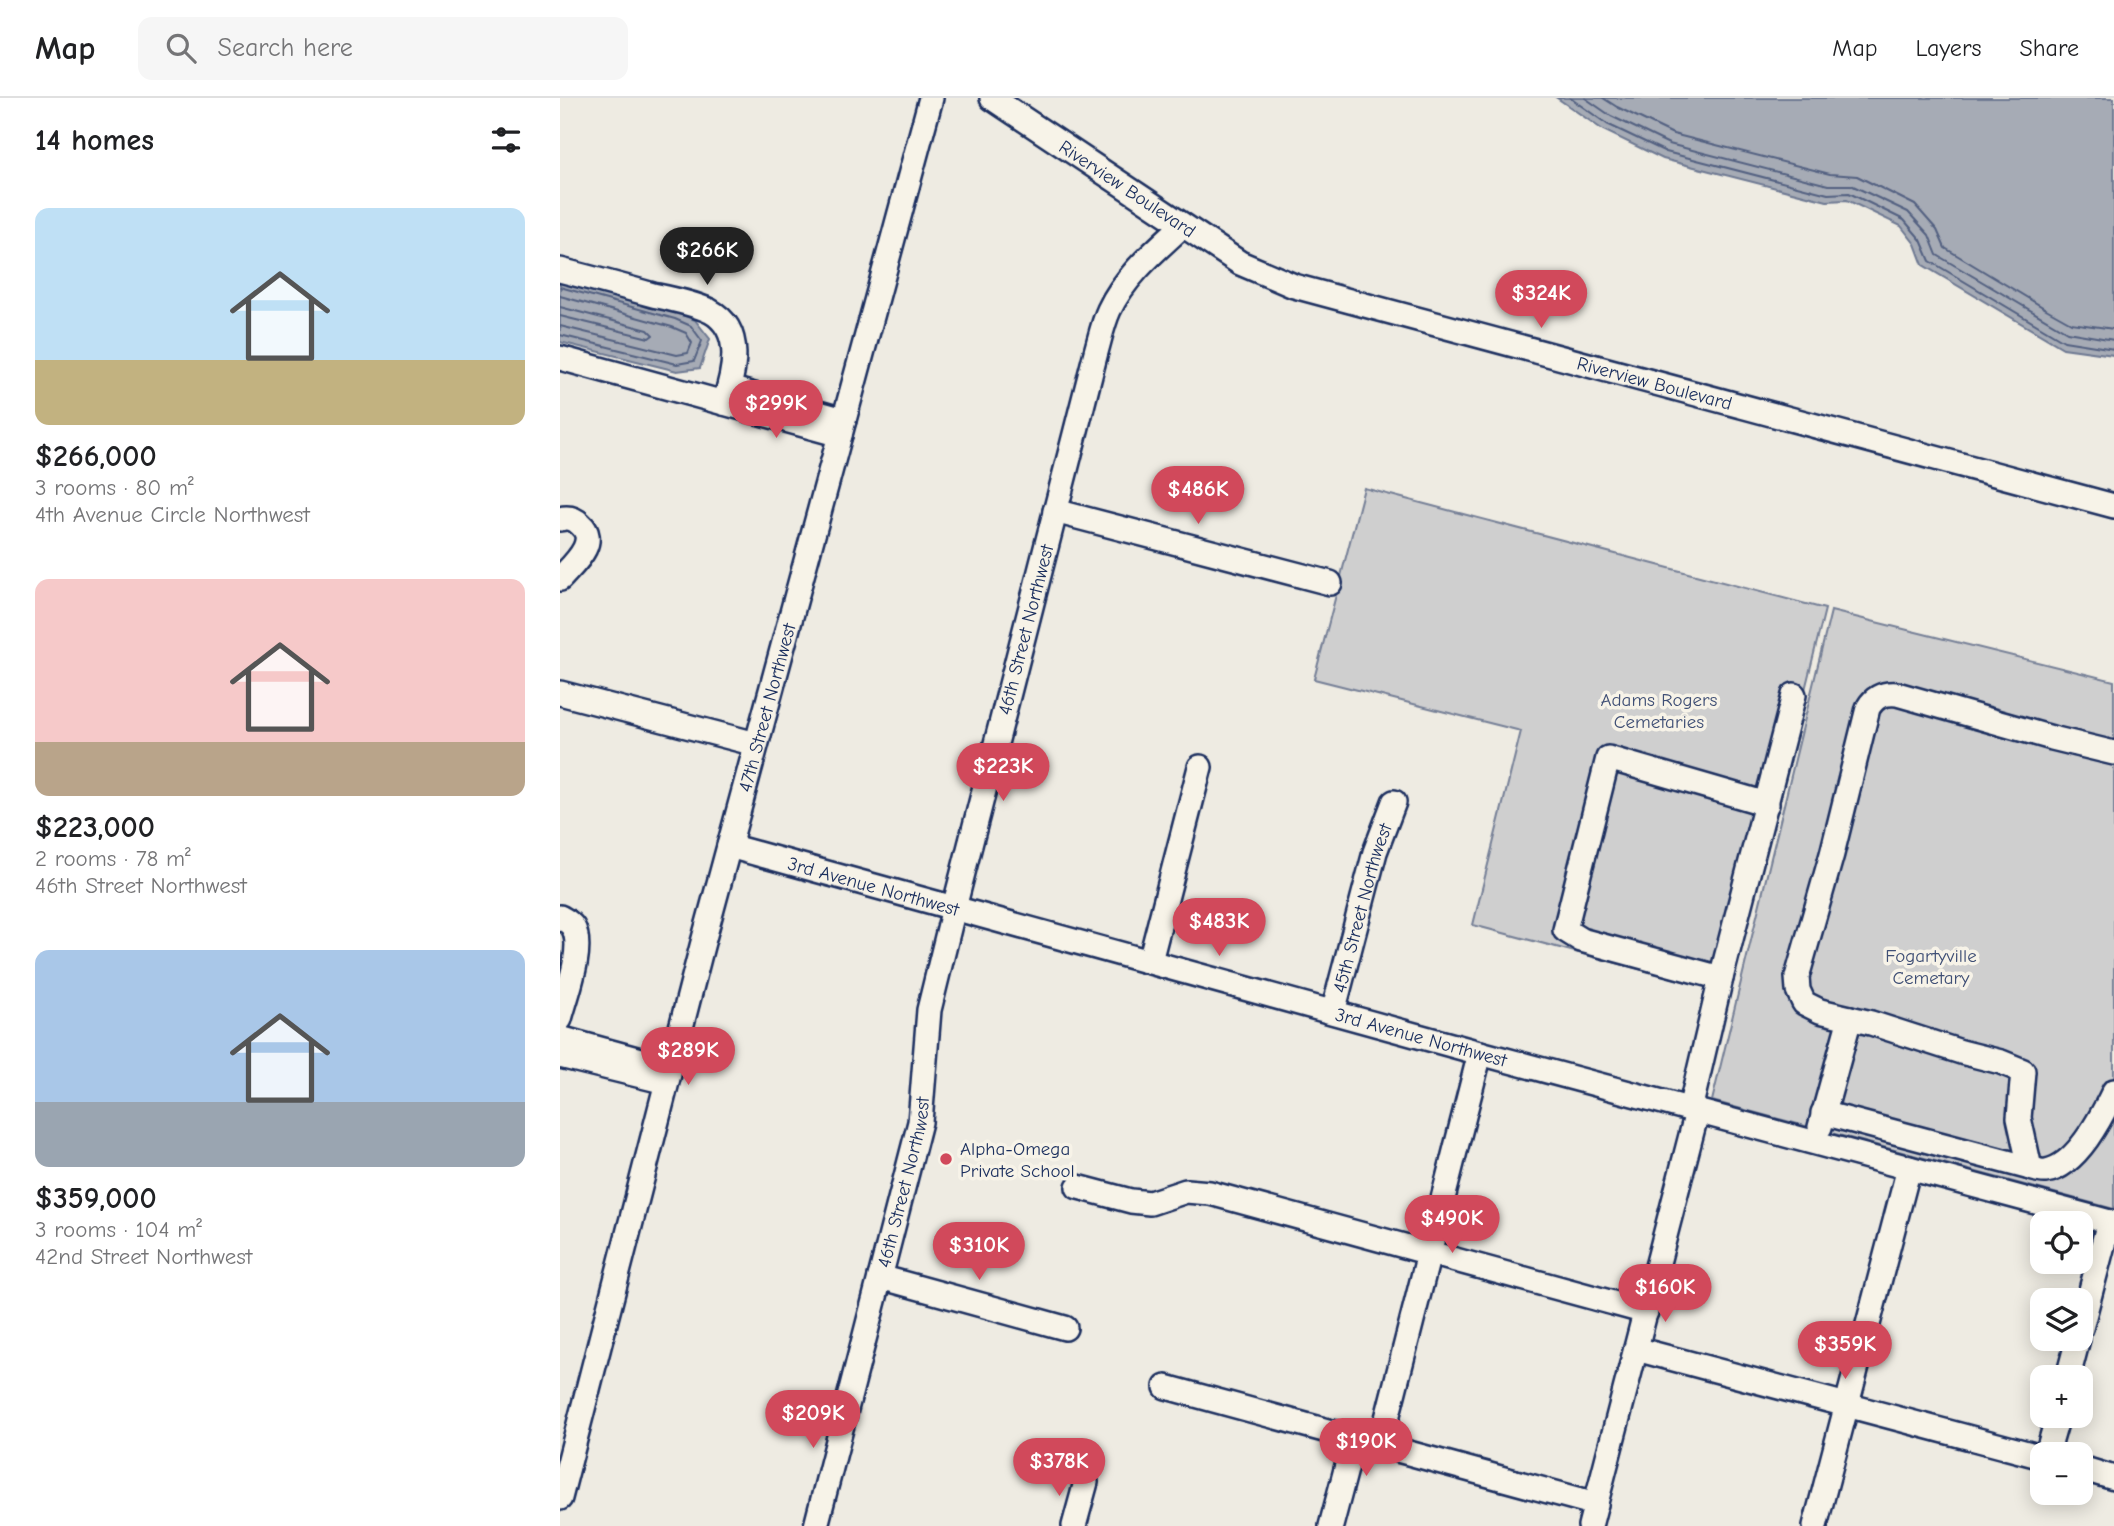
<!DOCTYPE html>
<meta charset="utf-8">
<style>
:root{--surface:#fff;--page:#f6f6f6;--text:#202124;--muted:#757577;--line:#e0e0e0;--accent:#d1495b}
body{margin:0;font-family:"Comic Neue",sans-serif;background:var(--page);color:var(--text);height:100vh;display:flex;flex-direction:column;font-size:26px;white-space:nowrap}
*{box-sizing:border-box;margin:0}
p{font-size:23px;color:var(--muted)}
.icon{flex:none;width:38px;height:38px;fill:none;stroke:currentColor;stroke-width:2;stroke-linecap:round;stroke-linejoin:round}
.map{position:relative;flex:1;overflow:hidden}
.sheet{display:flex;flex-direction:column;background:var(--surface);width:560px}
.sheet>*{flex:none}
.fabs{position:absolute;left:1470px;top:1113px;display:grid;gap:14px}
.fabs a{display:grid;place-items:center;width:63px;height:63px;border-radius:14px;background:var(--surface);box-shadow:0 4px 18px #0003;font-size:35px}
.price{position:absolute;translate:-50% -60px;padding:0 16px;border-radius:24px;background:var(--accent);color:#fff;font-size:23px;line-height:46px;filter:drop-shadow(0 2px 4px #0008)}
.price::after{content:'';position:absolute;left:50%;top:42px;width:21px;height:16px;margin-left:-10px;background:inherit;clip-path:polygon(0 0,100% 0,50% 100%)}
.price.on{background:#222;color:#fff}
ul{padding:0;list-style:none}
li{display:grid;align-content:center;gap:14px;height:371px;padding:0 35px}
li span{display:grid;place-items:center;height:217px;border-radius:14px;color:#555}
li>.icon{margin-inline-start:auto}
span .icon{width:126px;height:126px;fill:#fffc;stroke-width:1}
li b{font-size:30px}
h2{display:flex;justify-content:space-between;align-items:center;height:84px;padding:0 35px;font-size:30px}
header{display:flex;align-items:center;gap:42px;box-sizing:border-box;height:98px;padding:0 35px;background:var(--surface);border-bottom:2px solid var(--line)}
header strong{font-size:33px}
nav{display:flex;gap:38px;margin-inline-start:auto;font-size:24px}
.search{width:490px;height:63px;background:var(--page);display:flex;align-items:center;gap:18px;box-sizing:border-box;padding:0 24px;border-radius:14px;color:var(--muted);font-size:26px}
main{display:flex;flex:1;min-height:0}
.map>svg:first-child{display:block}
.green{fill:#cfcfcf;stroke:#757f96;stroke-width:2}
.water{fill:#a6abb5;stroke:#6e7992;stroke-width:2}
.lines{fill:none;stroke-linecap:round;stroke-linejoin:round}
.shore{stroke:#536181;stroke-width:2}
.minor-casing{stroke:#1b2f5e;stroke-width:28}
.minor{stroke:#f7f3e8;stroke-width:23}
.poi-dot{fill:#d1495b;stroke:#f7f3e8;stroke-width:2.5}
.labels{text-anchor:middle;stroke-width:7;stroke-linejoin:round;paint-order:stroke}
.street-label{font-size:19px;fill:#1b2f5e;stroke:#f7f3e8}
.park-label{font-size:19px;fill:#3f4f75;stroke:#f7f3e8}
.poi-label{font-size:19px;fill:#1b2f5e;stroke:#f7f3e8;text-anchor:start}
</style>
<header>
<strong>Map</strong>
<div class="search"><svg class="icon" aria-label="search" viewBox="0 0 24 24"><circle cx="10" cy="10" r="6"/><path d="M15 15l6 6"/></svg>Search here</div>
<nav><a>Map</a><a>Layers</a><a>Share</a></nav>
</header>
<main>
<section class="sheet">
<h2>14 homes<svg class="icon" aria-label="filters" viewBox="0 0 24 24"><path d="M4 7h16M4 17h16"/><circle cx="9" cy="7" r="2"/><circle cx="15" cy="17" r="2"/></svg></h2>
<ul>
<li><span style="background:linear-gradient(#bfe0f5 70%,#c2b280 0)"><svg class="icon" aria-label="home" viewBox="0 0 24 24"><path d="M3 11l9-7 9 7M6 9v11h12V9"/></svg></span><div><b>$266,000</b><p>3 rooms · 80 m²</p><p>4th Avenue Circle Northwest</p></div></li>
<li><span style="background:linear-gradient(#f6c9c9 75%,#b9a48a 0)"><svg class="icon" aria-label="home" viewBox="0 0 24 24"><path d="M3 11l9-7 9 7M6 9v11h12V9"/></svg></span><div><b>$223,000</b><p>2 rooms · 78 m²</p><p>46th Street Northwest</p></div></li>
<li><span style="background:linear-gradient(#a9c7e8 70%,#9aa5b1 0)"><svg class="icon" aria-label="home" viewBox="0 0 24 24"><path d="M3 11l9-7 9 7M6 9v11h12V9"/></svg></span><div><b>$359,000</b><p>3 rooms · 104 m²</p><p>42nd Street Northwest</p></div></li>
</ul>
</section>
<div class="map">
<svg width="1554" height="1428" viewBox="0 0 1554 1428">
<rect width="100%" height="100%" fill="#eeebe2"/>
<filter id="ink" filterUnits="userSpaceOnUse"><feTurbulence type="fractalNoise" baseFrequency=".0143" numOctaves="2"/><feDisplacementMap in="SourceGraphic" scale="14" xChannelSelector="R" yChannelSelector="G"/><feConvolveMatrix kernelMatrix="1 2 1 2 8 2 1 2 1" color-interpolation-filters="sRGB"/></filter>
<g filter="url(#ink)">
<!-- green -->
<path class="green" d="M 804,390 L 1265,511 L 1170,895 L 913,827 L 961,633 L 754,581 Z
M 1271,513 L 1554,583 L 1554,1111 L 1152,1003 Z"/>
<!-- water -->
<path class="water" d="M 997,0 L 1554,0 L 1554,257 L 1503,250 L 1363,167 L 1355,146 L 1341,128 L 1287,102 L 1267,103 L 1103,61 L 1043,32 Z
M 0,182 L 118,215 L 135,222 L 150,241 L 140,270 L 117,273 L 0,244 Z"/>
<g class="lines">
<!-- shore -->
<path class="shore" d="M 1010,0 L 1047,26 L 1106,54 L 1268,96 L 1289,95 L 1344,122 L 1361,142 L 1370,163 L 1504,243 L 1554,251
M 1025,0 L 1051,18 L 1109,46 L 1268,87 L 1291,87 L 1348,114 L 1369,137 L 1377,157 L 1507,234 L 1554,242
M 1043,0 L 1057,9 L 1113,36 L 1270,76 L 1297,78 L 1355,107 L 1377,132 L 1385,150 L 1486,211 L 1511,225 L 1554,231
M 0,189 L 115,221 L 131,228 L 142,243 L 134,263 L 117,266 L 0,237
M 0,198 L 112,229 L 126,235 L 132,245 L 128,255 L 117,257 L 0,228
M 0,209 L 88,232 L 93,237 L 89,240 L 0,218"/>
<defs>
<g id="minor">
<path id="s1" d="M 432,0 L 680,165 L 734,188 L 1554,408"/>
<path d="M 0,172 C 31,180 62,188 93,197 C 112,201 133,205 150,213 C 185,232 174,275 164,305"/>
<path d="M 0,260 L 280,337"/>
<path d="M 169,290 L 284,322"/>
<path d="M 495,413 L 770,485"/>
<path d="M 0,421 C 8,419 14,420 20,426 C 41,444 11,468 0,481"/>
<path d="M 0,595 L 196,646"/>
<path d="M 1554,655 L 1492,640 L 1337,596 C 1324,595 1315,598 1308,610 L 1272,756 L 1237,879 L 1238,892 L 1244,905 L 1260,913 L 1311,925 L 1401,954 L 1441,964 L 1463,973 L 1459,1020 L 1470,1070 C 1474,1071 1482,1074 1486,1073 C 1517,1068 1542,1018 1554,993"/>
<path id="s2" d="M 169,748 L 920,955 L 1554,1125"/>
<path d="M 0,819 C 5,822 10,824 13,829 C 25,850 6,898 0,921"/>
<path d="M 590,863 L 640,669"/>
<path d="M 1161,880 L 1021,842 L 1005,832 L 1048,660 L 1207,706"/>
<path id="s3" d="M 773,914 L 815,754 L 834,704"/>
<path d="M 0,940 L 110,970"/>
<path d="M 0,958 L 102,983"/>
<path d="M 1137,1014 L 1132,1003 L 1161,880 L 1234,597"/>
<path d="M 1263,1015 L 1470,1070"/>
<path d="M 1260,1029 L 1290,920"/>
<path d="M 518,1089 L 571,1103 L 590,1105 L 626,1093 L 650,1095 L 1086,1214"/>
<path d="M 320,1179 L 505,1230"/>
<path d="M 1521,1230 L 1549,1124"/>
<path d="M 1076,1251 L 1482,1359"/>
<path d="M 1508,1279 L 1518,1241"/>
<path d="M 606,1289 L 1036,1406"/>
<path d="M 820,1348 L 920,955"/>
<path d="M 1487,1356 L 1498,1318"/>
<path d="M 1521,1370 L 1554,1380"/>
<path id="s4" d="M 0,1400 L 142,848 L 371,0"/>
<path id="s5" d="M 256,1428 L 360,1024 L 369,912 L 394,810 L 536,254 C 540,240 543,225 549,212 C 565,178 595,153 622,128"/>
<path d="M 514,1428 L 526,1384"/>
<path d="M 771,1428 L 794,1341"/>
<path d="M 1030,1428 L 1137,1014"/>
<path d="M 1255,1428 L 1349,1070"/>
</g>
</defs>
<!-- minor casing -->
<use href="#minor" class="minor-casing"/>
<!-- minor -->
<use href="#minor" class="minor"/>
</g>
</g>
<!-- markers -->
<circle class="poi-dot" cx="386" cy="1061" r="7"/>
<g class="labels">
<!-- street labels -->
<g class="street-label">
<text dy="7" stroke="none"><textPath href="#s1" startOffset="163">Riverview Boulevard</textPath></text>
<text dy="7" stroke="none"><textPath href="#s1" startOffset="730">Riverview Boulevard</textPath></text>
<text dy="7" stroke="none"><textPath href="#s5" startOffset="922">46th Street Northwest</textPath></text>
<text dy="7" stroke="none"><textPath href="#s4" startOffset="817">47th Street Northwest</textPath></text>
<text dy="7" stroke="none"><textPath href="#s2" startOffset="150">3rd Avenue Northwest</textPath></text>
<text dy="7" stroke="none"><textPath href="#s3" startOffset="108">45th Street Northwest</textPath></text>
<text dy="7" stroke="none"><textPath href="#s2" startOffset="718">3rd Avenue Northwest</textPath></text>
<text dy="7" stroke="none"><textPath href="#s5" startOffset="355">46th Street Northwest</textPath></text>
</g>
<!-- park labels -->
<g class="park-label">
<text x="1099" y="608">Adams Rogers<tspan x="1099" dy="22">Cemetaries</tspan></text>
<text x="1371" y="864">Fogartyville<tspan x="1371" dy="22">Cemetary</tspan></text>
</g>
<!-- poi labels -->
<g class="poi-label">
<text x="400" y="1057">Alpha-Omega<tspan x="400" dy="22">Private School</tspan></text>
</g>
</g>
</svg>
<div class="fabs">
<a><svg class="icon" aria-label="locate" viewBox="0 0 24 24"><circle cx="12" cy="12" r="6"/><path d="M12 2v4M12 18v4M2 12h4M18 12h4"/></svg></a>
<a><svg class="icon" aria-label="layers" viewBox="0 0 24 24"><path d="M12 4l9 5-9 5-9-5zM3 14l9 5 9-5"/></svg></a>
<a>+</a>
<a>−</a>
</div>
<b class="price on" style="left:147px;top:189px">$266K</b>
<b class="price" style="left:981px;top:232px">$324K</b>
<b class="price" style="left:216px;top:342px">$299K</b>
<b class="price" style="left:638px;top:428px">$486K</b>
<b class="price" style="left:443px;top:705px">$223K</b>
<b class="price" style="left:659px;top:860px">$483K</b>
<b class="price" style="left:128px;top:989px">$289K</b>
<b class="price" style="left:892px;top:1157px">$490K</b>
<b class="price" style="left:419px;top:1184px">$310K</b>
<b class="price" style="left:1105px;top:1226px">$160K</b>
<b class="price" style="left:1285px;top:1283px">$359K</b>
<b class="price" style="left:253px;top:1352px">$209K</b>
<b class="price" style="left:806px;top:1380px">$190K</b>
<b class="price" style="left:499px;top:1400px">$378K</b>
</div>
</main>
